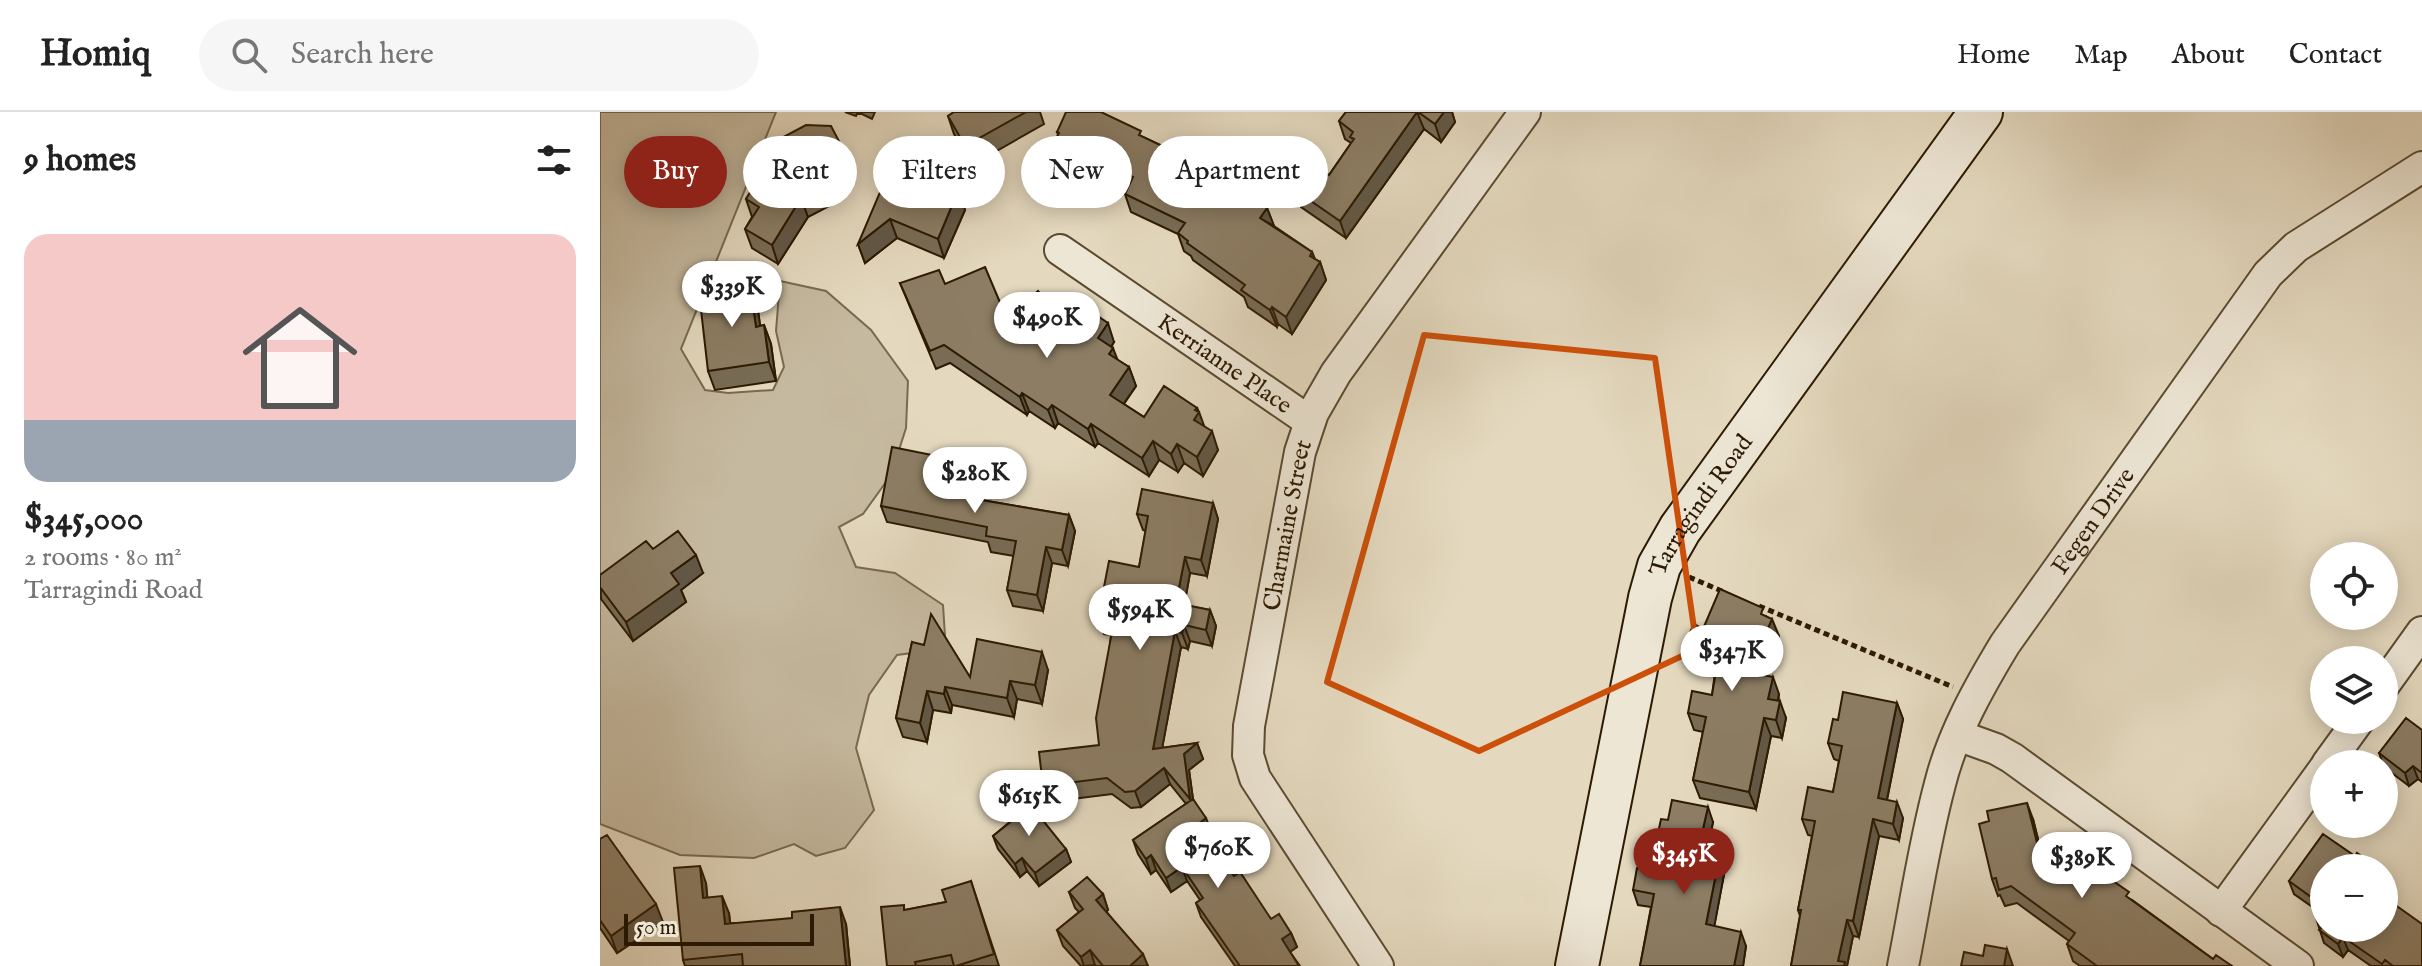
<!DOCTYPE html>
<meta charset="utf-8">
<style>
:root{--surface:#fff;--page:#f6f6f6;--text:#222;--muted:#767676;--line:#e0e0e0;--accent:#8f2418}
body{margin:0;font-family:"IM FELL English",serif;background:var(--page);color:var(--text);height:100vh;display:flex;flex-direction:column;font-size:30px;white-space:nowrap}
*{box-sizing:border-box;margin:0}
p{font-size:26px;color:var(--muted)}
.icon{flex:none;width:44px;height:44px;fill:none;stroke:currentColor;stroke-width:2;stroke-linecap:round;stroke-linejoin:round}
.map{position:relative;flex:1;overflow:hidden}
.details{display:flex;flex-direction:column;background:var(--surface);width:600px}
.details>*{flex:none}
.banner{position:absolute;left:24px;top:24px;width:760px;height:72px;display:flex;gap:16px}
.buttons{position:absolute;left:1710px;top:430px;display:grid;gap:16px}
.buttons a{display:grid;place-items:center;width:88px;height:88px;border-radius:50%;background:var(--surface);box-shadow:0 4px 20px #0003;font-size:40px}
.scale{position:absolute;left:24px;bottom:20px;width:190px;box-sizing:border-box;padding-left:8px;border:4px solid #2c1a02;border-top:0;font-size:22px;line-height:28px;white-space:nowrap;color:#2c1a02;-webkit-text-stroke:6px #ede6d5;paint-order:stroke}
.price{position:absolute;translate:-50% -68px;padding:0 18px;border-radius:28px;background:#fff;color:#222;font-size:26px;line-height:52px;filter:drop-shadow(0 2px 4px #0008)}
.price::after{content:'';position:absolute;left:50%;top:48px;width:24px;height:18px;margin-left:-12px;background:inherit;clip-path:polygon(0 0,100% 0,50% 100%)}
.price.selected{background:var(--accent);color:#fff}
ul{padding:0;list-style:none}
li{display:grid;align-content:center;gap:16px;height:424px;padding:0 24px}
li+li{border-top:2px solid var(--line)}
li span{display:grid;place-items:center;height:248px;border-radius:24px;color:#555}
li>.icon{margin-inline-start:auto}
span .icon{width:144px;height:144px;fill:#fffc;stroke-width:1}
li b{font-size:34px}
h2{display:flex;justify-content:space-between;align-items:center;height:96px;padding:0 24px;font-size:34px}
.chip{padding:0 28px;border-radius:36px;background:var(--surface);box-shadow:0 4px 20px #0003;font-size:28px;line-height:72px}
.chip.selected{background:var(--accent);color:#fff}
header{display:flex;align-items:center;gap:48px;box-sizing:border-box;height:112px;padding:0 40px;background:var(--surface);border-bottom:2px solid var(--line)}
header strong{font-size:38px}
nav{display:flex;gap:44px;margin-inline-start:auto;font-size:28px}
.search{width:560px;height:72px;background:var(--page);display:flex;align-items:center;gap:20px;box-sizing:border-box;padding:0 28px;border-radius:44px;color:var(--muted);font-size:30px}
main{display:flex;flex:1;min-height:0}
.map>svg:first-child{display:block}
.green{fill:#c5b99f;stroke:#786a50;stroke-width:2}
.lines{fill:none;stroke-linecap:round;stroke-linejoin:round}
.street-casing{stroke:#5a4a31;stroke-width:34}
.secondary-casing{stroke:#2c1a02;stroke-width:46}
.path{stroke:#2c1a02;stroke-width:5;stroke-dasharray:6 4;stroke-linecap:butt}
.street{stroke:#ede6d5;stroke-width:30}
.secondary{stroke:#ede6d5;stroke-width:42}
.wall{fill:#786c56;stroke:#2c1a02;stroke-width:2}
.shaded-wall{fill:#625846;stroke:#2c1a02;stroke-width:2}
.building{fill:#8c7d64;stroke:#2c1a02;stroke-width:2}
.marked{fill:none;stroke:#cc500a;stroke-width:6;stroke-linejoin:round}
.labels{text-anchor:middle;stroke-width:6;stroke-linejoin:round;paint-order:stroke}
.street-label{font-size:24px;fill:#2c1a02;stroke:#ede6d5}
</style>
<header>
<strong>Homiq</strong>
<div class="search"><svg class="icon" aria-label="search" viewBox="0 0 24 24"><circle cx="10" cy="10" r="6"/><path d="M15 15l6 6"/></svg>Search here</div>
<nav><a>Home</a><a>Map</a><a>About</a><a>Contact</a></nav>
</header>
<main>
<section class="details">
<h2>9 homes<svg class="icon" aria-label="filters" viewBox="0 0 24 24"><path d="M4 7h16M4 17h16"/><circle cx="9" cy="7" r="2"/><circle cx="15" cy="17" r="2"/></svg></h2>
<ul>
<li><span style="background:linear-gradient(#f6c9c9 75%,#9aa5b1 0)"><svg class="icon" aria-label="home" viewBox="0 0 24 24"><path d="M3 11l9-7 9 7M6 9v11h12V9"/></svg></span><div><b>$345,000</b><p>2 rooms · 80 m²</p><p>Tarragindi Road</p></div></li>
</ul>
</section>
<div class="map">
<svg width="1822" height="854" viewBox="0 0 1822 854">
<rect width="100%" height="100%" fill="#e4d9bf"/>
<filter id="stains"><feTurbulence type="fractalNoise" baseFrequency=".0025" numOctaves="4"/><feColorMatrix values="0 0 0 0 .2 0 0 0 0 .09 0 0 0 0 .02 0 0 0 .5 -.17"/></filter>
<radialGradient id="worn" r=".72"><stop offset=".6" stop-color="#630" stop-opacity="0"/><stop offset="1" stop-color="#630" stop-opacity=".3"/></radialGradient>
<!-- green -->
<path class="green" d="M 0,0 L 176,0 L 81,237 L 105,278 L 128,281 L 173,278 L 184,255 L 176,219 L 180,169 L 226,179 L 271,218 L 308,269 L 306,316 L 291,363 L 263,402 L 239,415 L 256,455 L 295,461 L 343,493 L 345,524 L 320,540 L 297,543 L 269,583 L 256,636 L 274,698 L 245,736 L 216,744 L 194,732 L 154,746 L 80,743 L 0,712 Z"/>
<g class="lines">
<defs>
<g id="street">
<path id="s1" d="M 460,138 L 709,309"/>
<path d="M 1784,573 L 1822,520"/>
<path d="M 1357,623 L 1396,637 L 1412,646 L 1698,854"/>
<path d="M 1727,652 L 1759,608"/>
<path d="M 1621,799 L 1724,657"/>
<path id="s2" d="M 778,854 L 655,666 L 648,643 L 649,614 L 700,340 L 713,301 L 736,261 L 925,0"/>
<path id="s3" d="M 1303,854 C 1315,794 1324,731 1340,672 C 1352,623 1379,575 1405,532 L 1668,162 L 1696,135 L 1822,55"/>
</g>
<g id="secondary">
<path id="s4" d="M 977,854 L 1050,486 L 1059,454 L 1080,417 L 1381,0"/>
</g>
</defs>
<!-- street casing -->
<use href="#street" class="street-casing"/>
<!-- secondary casing -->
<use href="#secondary" class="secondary-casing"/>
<!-- path -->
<path class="path" d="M 1089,465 L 1124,480
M 1159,494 L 1353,575"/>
<!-- street -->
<use href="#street" class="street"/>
<!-- secondary -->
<use href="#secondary" class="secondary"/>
</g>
<!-- wall -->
<path class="wall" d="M 245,0 L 275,0 L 272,7 L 262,2 L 257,2 L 256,4 Z
M 354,0 L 440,0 L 444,12 L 372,53 L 354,22 L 348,4 Z
M 746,0 L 852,0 L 855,10 L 841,30 L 824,17 L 746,126 L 701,95 L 695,78 L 729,63 L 751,31 L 745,27 L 739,9 Z
M 457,20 L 543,25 L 594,49 L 599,64 L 625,84 L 641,90 L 667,96 L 674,114 L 712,140 L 715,147 L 720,150 L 726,168 L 692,222 L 678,212 L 677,215 L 648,195 L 644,185 L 593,148 L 591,144 L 584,139 L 578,122 L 531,100 L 525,82 L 528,77 L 462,46 L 455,29 L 458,23 Z
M 176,29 L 241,33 L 248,52 L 222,65 L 233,92 L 208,105 L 178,152 L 152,136 L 145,117 L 152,105 L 146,87 L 182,45 Z
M 308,67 L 358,79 L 365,98 L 344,146 L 297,126 L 265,151 L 258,132 Z
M 300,171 L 345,172 L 407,207 L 514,230 L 511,235 L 517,248 L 529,255 L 536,274 L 524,292 L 544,305 L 597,296 L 604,315 L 618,338 L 603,364 L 584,351 L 578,360 L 559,348 L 549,364 L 498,331 L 495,335 L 458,311 L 455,316 L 429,299 L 427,303 L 350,251 L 336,257 Z
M 157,191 L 160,214 L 164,213 L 171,232 L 176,269 L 115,278 L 108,259 Z
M 343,360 L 342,368 L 353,370 L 359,384 L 469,403 L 475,419 L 468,454 L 452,451 L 443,499 L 413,494 L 407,478 L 414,444 L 391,440 L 388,430 L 287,410 L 281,394 Z
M 613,391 L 618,407 L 607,464 L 590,461 L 584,493 L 610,498 L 616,514 L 612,534 L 590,529 L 588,537 L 581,535 L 562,636 L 597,631 L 603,647 L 589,658 L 593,687 L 612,721 L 605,725 L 618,745 L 671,807 L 691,821 L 697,835 L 690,840 L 700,854 L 635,854 L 601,805 L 596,791 L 600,788 L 587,769 L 571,780 L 556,758 L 551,762 L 538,742 L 533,728 L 586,692 L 570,672 L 541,695 L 531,696 L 512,682 L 449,690 L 443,674 L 499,633 L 511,523 L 504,522 L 498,506 L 539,455 L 546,419 L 543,418 L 537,402 Z
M 53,437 L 103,461 L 81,478 L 86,490 L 33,529 L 1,487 L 0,463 Z
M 1166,504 L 1179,524 L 1162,563 L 1179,582 L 1178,589 L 1186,606 L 1182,626 L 1171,624 L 1156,697 L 1100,686 L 1093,668 L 1103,620 L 1094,618 L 1088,601 L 1112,583 L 1115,561 L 1091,550 L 1084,533 L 1103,517 Z
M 312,530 L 370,565 L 448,558 L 442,592 L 417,587 L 414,605 L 352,593 L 351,601 L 333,598 L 327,630 L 303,625 L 296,606 Z
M 1297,591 L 1303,607 L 1287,688 L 1303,706 L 1299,728 L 1279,724 L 1259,825 L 1253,824 L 1247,854 L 1191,854 L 1200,804 L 1198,798 L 1212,724 L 1208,723 L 1202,707 L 1233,680 L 1239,649 L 1234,647 L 1228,631 L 1238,608 Z
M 1822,618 L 1822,670 L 1818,667 L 1809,674 L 1784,655 L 1784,652 L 1783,652 L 1779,641 Z
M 407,698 L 466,737 L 471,750 L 439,774 L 427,759 L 420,765 L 398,737 L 393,724 L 411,709 Z
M 1433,707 L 1445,756 L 1532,788 L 1613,847 L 1632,854 L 1480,854 L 1473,849 L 1467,832 L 1469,829 L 1417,791 L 1405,794 L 1400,783 L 1398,784 L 1392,767 L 1389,709 Z
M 1068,708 L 1113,710 L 1110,725 L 1113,733 L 1111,741 L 1125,757 L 1114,814 L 1146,834 L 1143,854 L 1040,854 L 1051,795 L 1038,793 L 1033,778 L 1050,759 Z
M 0,727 L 63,810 L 17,841 L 0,816 Z
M 1755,744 L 1779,756 L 1724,756 L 1724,816 L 1784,764 L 1793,780 L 1788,787 L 1822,854 L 1771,854 L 1748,838 L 1743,845 L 1724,831 L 1715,803 L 1718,799 L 1694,782 L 1689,769 Z
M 371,769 L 399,854 L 287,854 L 305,798 L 346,790 Z
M 106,771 L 107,786 L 129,801 L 130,811 L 246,812 L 250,854 L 85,854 L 83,848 Z
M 469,780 L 503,782 L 508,798 L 506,799 L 548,854 L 481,854 L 463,834 L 457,818 L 479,800 L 475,796 Z"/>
<!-- shaded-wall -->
<path class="shaded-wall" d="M 817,0 L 824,17 L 746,126 L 740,109 Z
M 844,0 L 852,0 L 855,10 L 841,30 L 835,12 Z
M 594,49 L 600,67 L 590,57 Z
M 358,79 L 365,98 L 344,146 L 338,127 Z
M 201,86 L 208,105 L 178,152 L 172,133 Z
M 667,96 L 674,114 L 660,106 Z
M 290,107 L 297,126 L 265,151 L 258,132 Z
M 712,140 L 717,154 L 720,150 L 726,168 L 692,222 L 686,205 L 710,144 Z
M 150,173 L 157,191 L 163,234 L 156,215 Z
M 672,195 L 678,212 L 677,215 L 670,198 Z
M 508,211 L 514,230 L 505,244 L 498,226 Z
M 164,213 L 171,232 L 176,269 L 169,250 Z
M 513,236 L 520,254 L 509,242 Z
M 529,255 L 536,274 L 517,301 L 510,283 Z
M 422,281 L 429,299 L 427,303 L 420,285 Z
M 452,293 L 458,311 L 455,316 L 448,298 Z
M 597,296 L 599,300 L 606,319 L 594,308 L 595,298 Z
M 491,312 L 498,331 L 495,335 L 488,317 Z
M 612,319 L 618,338 L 603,364 L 597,345 Z
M 553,329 L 559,348 L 549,364 L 542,346 Z
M 577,332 L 584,351 L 578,360 L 571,342 Z
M 337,344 L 343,360 L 339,382 L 334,366 Z
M 353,370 L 359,386 L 351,383 Z
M 613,391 L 618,407 L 607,464 L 601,448 Z
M 469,403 L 475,419 L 468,454 L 462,438 Z
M 446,435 L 452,451 L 443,499 L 437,483 Z
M 96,443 L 103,461 L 81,478 L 86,490 L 33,529 L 26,510 L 71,461 Z
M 585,445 L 590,461 L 582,507 L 576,491 Z
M 610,498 L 616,514 L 612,534 L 606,518 Z
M 1172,507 L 1179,524 L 1155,578 L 1149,560 Z
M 584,513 L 590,529 L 588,537 L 582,521 Z
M 575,519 L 581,535 L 559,653 L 553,637 Z
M 442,540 L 448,558 L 442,592 L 435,573 Z
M 1173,565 L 1179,582 L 1175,604 L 1168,587 Z
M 410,569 L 417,587 L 414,605 L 407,586 Z
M 345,575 L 352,593 L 351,601 L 344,582 Z
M 327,579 L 333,598 L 327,630 L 320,611 Z
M 1180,589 L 1186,606 L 1182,626 L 1176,608 Z
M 1297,591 L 1303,607 L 1284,702 L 1278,686 Z
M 1164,606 L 1171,624 L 1156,697 L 1149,680 Z
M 597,631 L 603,647 L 589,658 L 595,703 L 590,687 L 584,642 Z
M 1813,654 L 1818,667 L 1809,674 L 1805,661 Z
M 564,656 L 570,672 L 541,695 L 535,679 Z
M 1297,690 L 1303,706 L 1299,728 L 1293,712 Z
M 1427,691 L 1433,707 L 1450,775 L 1444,759 Z
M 1108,695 L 1113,710 L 1110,725 L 1113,733 L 1109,750 L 1104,736 L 1103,717 Z
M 606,706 L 612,721 L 602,727 L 597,713 Z
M 1273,707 L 1279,724 L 1259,825 L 1253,809 Z
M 466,737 L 471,750 L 439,774 L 435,761 Z
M 1120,742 L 1125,757 L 1112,827 L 1106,812 Z
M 551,743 L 556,758 L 551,762 L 546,747 Z
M 422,746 L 427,759 L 420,765 L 415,752 Z
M 100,754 L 106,771 L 109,803 L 103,786 Z
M 582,755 L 587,769 L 571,780 L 566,766 Z
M 1784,764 L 1788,767 L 1793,780 L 1784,792 Z
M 503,782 L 508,798 L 502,803 L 496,788 Z
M 122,784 L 129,801 L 132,829 L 125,812 Z
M 56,792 L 63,810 L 17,841 L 11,824 Z
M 240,795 L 246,812 L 250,854 L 246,854 Z
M 1247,808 L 1253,824 L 1247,854 L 1240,854 L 1238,849 Z
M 1141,820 L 1146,834 L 1143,854 L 1134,854 Z
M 691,821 L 697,835 L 687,842 L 682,827 Z
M 1743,825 L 1748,838 L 1743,845 L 1738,832 Z
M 1407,837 L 1413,854 L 1404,854 Z
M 490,838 L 495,853 L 484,854 L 481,845 Z
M 543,842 L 548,854 L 530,854 Z"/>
<!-- building -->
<path class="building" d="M 354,0 L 426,0 L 365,34 L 348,4 Z
M 466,0 L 501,0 L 541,19 L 539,23 L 594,49 L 590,57 L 625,84 L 627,81 L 641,90 L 647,82 L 667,96 L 660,106 L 712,140 L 710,144 L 720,150 L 686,205 L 672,195 L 670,198 L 641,178 L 645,173 L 587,131 L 588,129 L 578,121 L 585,111 L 525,82 L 533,65 L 455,29 L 459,21 L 457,20 Z
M 746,0 L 817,0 L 740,109 L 695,78 L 713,52 L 729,63 L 754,27 L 750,25 L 753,20 L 739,9 Z
M 818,0 L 844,0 L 835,12 Z
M 206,13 L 231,14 L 241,33 L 213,47 L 227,73 L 201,86 L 172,133 L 145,117 L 159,95 L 146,87 L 167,52 L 184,44 L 176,29 Z
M 289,59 L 308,67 L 310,63 L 314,64 L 315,61 L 358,79 L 338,127 L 290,107 L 258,132 Z
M 385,155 L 407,207 L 438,179 L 472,220 L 487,197 L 508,211 L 498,226 L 513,236 L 509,242 L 529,255 L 510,283 L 544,305 L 564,274 L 597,296 L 595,298 L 599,300 L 594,308 L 612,319 L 597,345 L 577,332 L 571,342 L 553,329 L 542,346 L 491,312 L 488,317 L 452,293 L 448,298 L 422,281 L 420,285 L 344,233 L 330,239 L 300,171 L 339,158 L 345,172 Z
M 150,173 L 156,215 L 164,213 L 169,250 L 108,259 L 99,180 Z
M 292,335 L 337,344 L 334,366 L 353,370 L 351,383 L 469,403 L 462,438 L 446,435 L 437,483 L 407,478 L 416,429 L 386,424 L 387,415 L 281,394 Z
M 542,377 L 613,391 L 601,448 L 585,445 L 576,491 L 610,498 L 606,518 L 584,513 L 582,521 L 575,519 L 553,637 L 597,631 L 584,642 L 590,687 L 564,656 L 535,679 L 525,680 L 507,666 L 443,674 L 439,640 L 499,633 L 496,606 L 514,509 L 498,506 L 509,449 L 539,455 L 548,404 L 537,402 Z
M 78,419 L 96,443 L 71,461 L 79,472 L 26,510 L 0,475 L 0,463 L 46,429 L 53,437 Z
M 1120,477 L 1163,496 L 1161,502 L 1172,507 L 1149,560 L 1173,565 L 1168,587 L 1180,589 L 1176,608 L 1164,606 L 1149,680 L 1093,668 L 1106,605 L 1088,601 L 1092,579 L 1112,583 L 1118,547 L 1084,533 L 1094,512 L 1103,517 Z
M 331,502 L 370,565 L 377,527 L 442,540 L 435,573 L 410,569 L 407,586 L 345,575 L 344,582 L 327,579 L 320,611 L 296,606 L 312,530 L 324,533 Z
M 1243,580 L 1297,591 L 1278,686 L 1297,690 L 1293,712 L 1273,707 L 1253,809 L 1247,808 L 1238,849 L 1245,850 L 1244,854 L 1191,854 L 1201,798 L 1198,798 L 1215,709 L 1202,707 L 1208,675 L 1233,680 L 1242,634 L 1228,631 L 1233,607 L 1238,608 Z
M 1806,606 L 1822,618 L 1822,661 L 1813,654 L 1805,661 L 1779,641 Z
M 424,685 L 466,737 L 435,761 L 422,746 L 415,752 L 393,724 L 414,707 L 407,698 Z
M 593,687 L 606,706 L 597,713 L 618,745 L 620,743 L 634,764 L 640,760 L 671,807 L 679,802 L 691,821 L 682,827 L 699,854 L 640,854 L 596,791 L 603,786 L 582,755 L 566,766 L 551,743 L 546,747 L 533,728 Z
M 1072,688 L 1108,695 L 1103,717 L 1108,718 L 1104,736 L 1105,739 L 1120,742 L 1106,812 L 1141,820 L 1134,854 L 1040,854 L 1054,782 L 1033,778 L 1037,756 L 1050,759 L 1061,707 L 1068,708 Z
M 1427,691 L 1444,759 L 1462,734 L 1529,780 L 1526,784 L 1613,847 L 1616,843 L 1632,854 L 1497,854 L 1467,832 L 1475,821 L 1411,774 L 1399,778 L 1396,766 L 1392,767 L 1379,712 L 1389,709 L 1387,699 Z
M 1723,722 L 1755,744 L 1757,741 L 1779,756 L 1724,756 L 1724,810 L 1715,803 L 1722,793 L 1689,769 Z
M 7,723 L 56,792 L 11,824 L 0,808 L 0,727 Z
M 100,754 L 103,786 L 122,784 L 125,812 L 192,806 L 192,800 L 240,795 L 246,854 L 143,854 L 142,842 L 83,848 L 74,756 Z
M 487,765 L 503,782 L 496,788 L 543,842 L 530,854 L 503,854 L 490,838 L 481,845 L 457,818 L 483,797 L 469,780 Z
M 371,769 L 394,842 L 356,854 L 354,854 L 351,843 L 315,850 L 316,854 L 287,854 L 281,795 L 304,793 L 304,798 L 346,790 L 342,778 Z
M 1784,785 L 1822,812 L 1822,854 L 1793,854 L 1785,848 L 1782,852 L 1743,825 L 1738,832 L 1719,818 L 1724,813 L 1724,816 L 1784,816 Z
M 1385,833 L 1407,837 L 1404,854 L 1361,854 L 1364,840 L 1383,844 Z"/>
<!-- marked area -->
<path class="marked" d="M 824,223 L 1055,246 L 1097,537 L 879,639 L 727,570 Z"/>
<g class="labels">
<!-- street labels -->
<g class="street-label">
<text dy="8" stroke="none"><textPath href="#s1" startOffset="200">Kerrianne Place</textPath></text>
<text dy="8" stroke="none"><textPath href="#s4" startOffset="482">Tarragindi Road</textPath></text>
<text dy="8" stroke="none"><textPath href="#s3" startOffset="492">Fegen Drive</textPath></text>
<text dy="8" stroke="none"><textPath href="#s2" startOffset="482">Charmaine Street</textPath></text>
</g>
</g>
<rect width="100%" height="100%" filter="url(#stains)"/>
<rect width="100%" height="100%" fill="url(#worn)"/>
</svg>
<div class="buttons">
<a><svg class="icon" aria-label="locate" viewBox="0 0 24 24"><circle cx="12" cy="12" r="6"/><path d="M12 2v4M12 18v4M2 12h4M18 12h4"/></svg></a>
<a><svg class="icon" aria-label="layers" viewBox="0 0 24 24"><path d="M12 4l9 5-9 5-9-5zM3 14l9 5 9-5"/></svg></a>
<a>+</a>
<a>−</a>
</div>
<div class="scale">50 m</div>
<b class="price" style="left:132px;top:217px">$339K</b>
<b class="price" style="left:447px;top:248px">$490K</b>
<b class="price" style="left:375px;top:403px">$280K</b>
<b class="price" style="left:540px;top:540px">$594K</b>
<b class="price" style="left:1132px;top:581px">$347K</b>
<b class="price" style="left:429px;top:726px">$615K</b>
<b class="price" style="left:618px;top:778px">$760K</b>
<b class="price selected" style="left:1084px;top:784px">$345K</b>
<b class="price" style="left:1482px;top:788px">$389K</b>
<div class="banner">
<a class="chip selected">Buy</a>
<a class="chip">Rent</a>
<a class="chip">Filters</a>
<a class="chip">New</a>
<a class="chip">Apartment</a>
</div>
</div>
</main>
